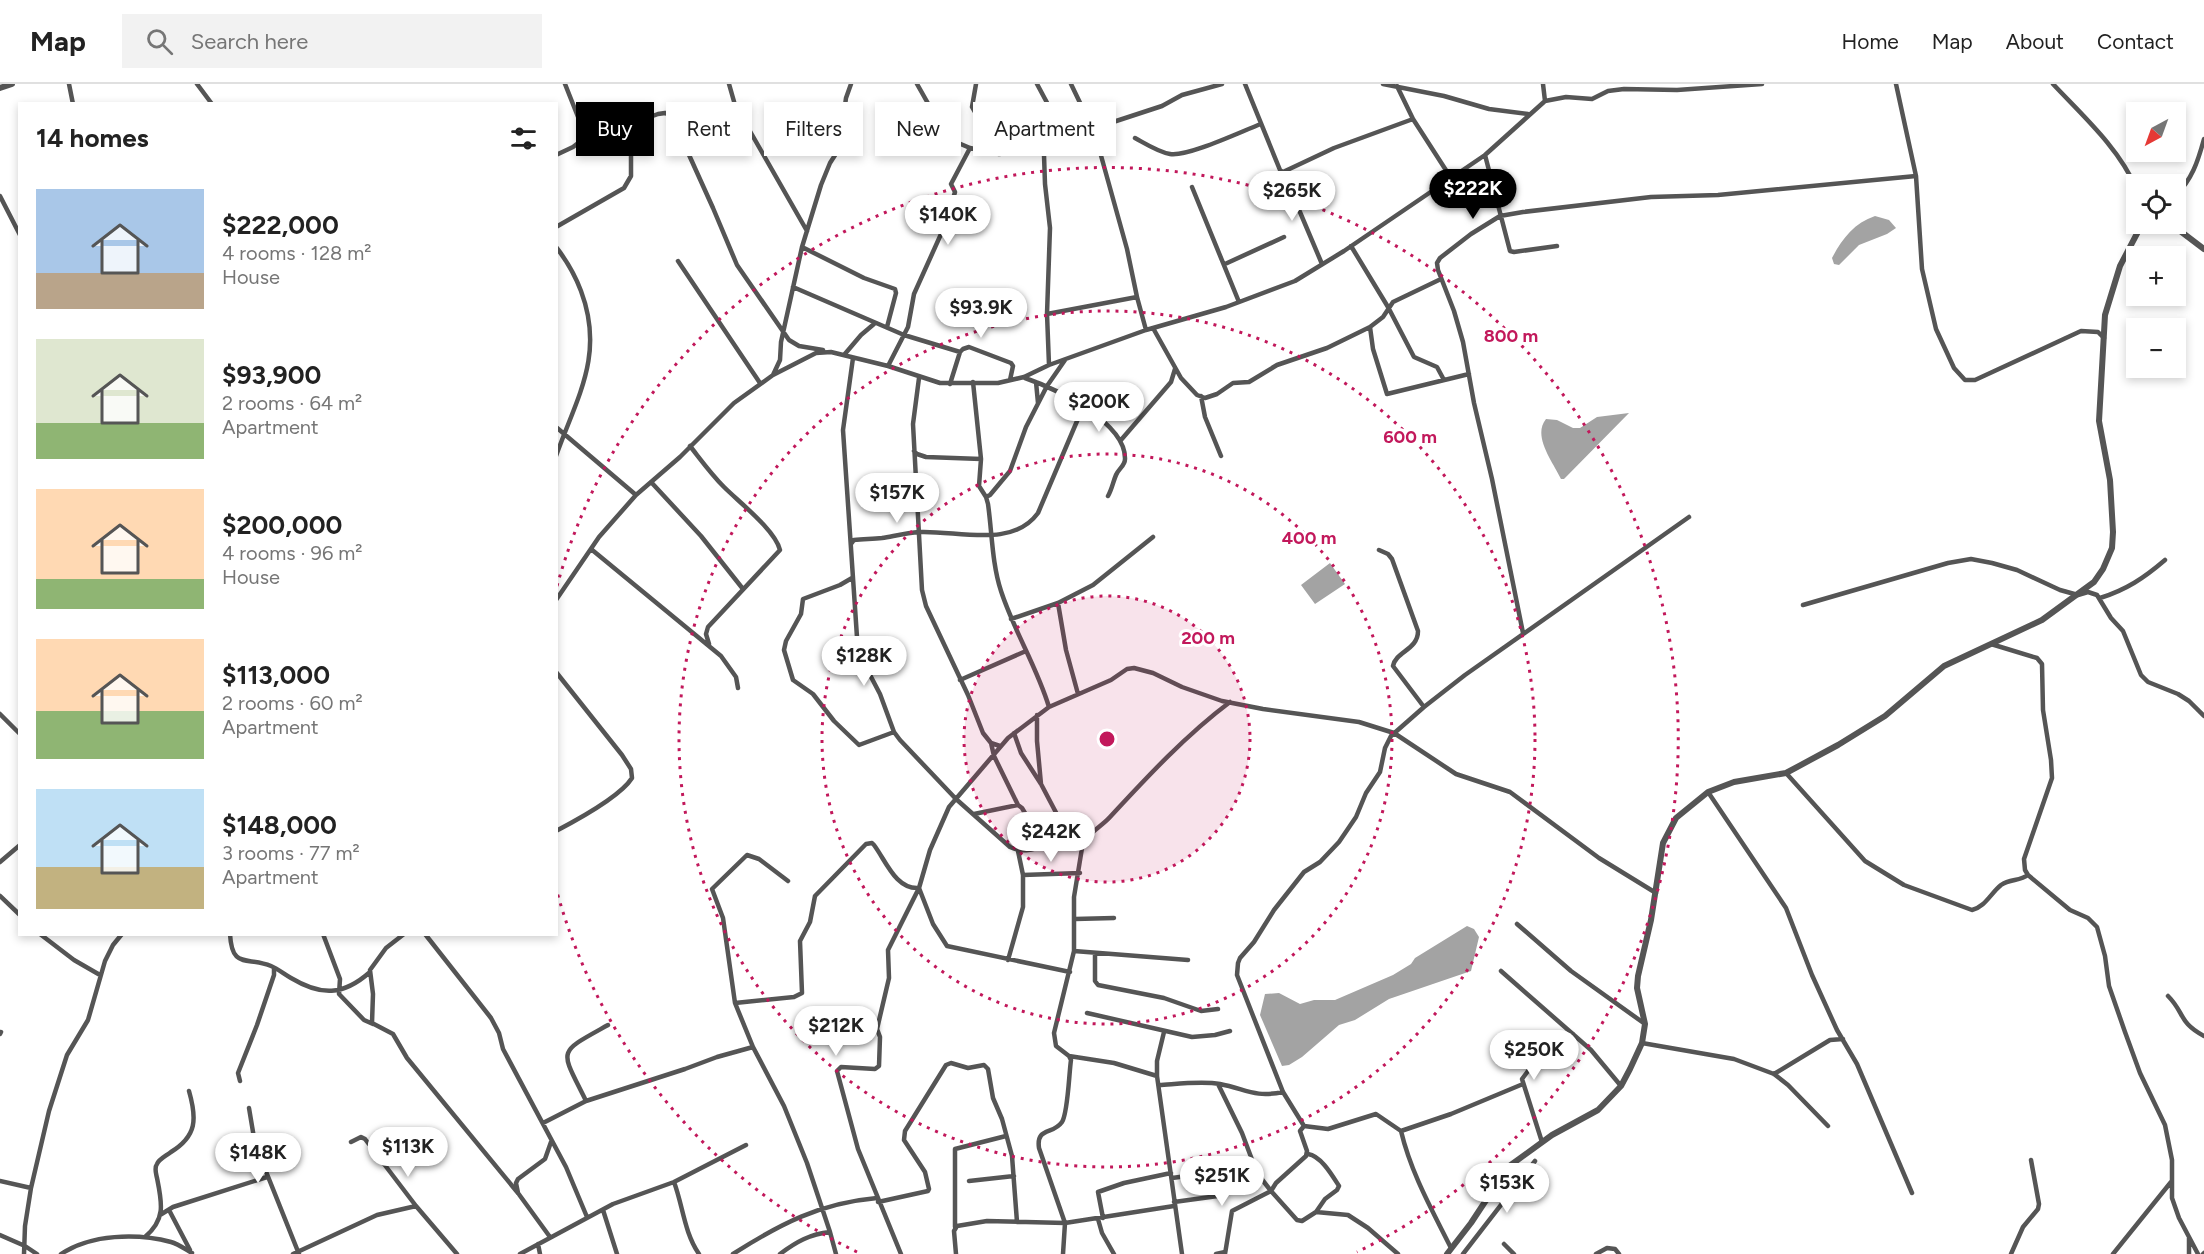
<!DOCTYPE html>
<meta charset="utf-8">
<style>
:root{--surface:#fff;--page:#f2f2f2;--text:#222;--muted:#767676;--line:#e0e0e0;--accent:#000}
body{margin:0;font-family:Figtree,sans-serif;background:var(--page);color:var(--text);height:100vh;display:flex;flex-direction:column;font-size:22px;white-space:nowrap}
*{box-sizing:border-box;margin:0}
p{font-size:20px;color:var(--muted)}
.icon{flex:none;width:33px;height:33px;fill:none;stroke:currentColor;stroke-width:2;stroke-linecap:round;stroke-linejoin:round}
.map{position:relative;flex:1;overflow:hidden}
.side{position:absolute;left:18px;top:18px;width:540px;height:834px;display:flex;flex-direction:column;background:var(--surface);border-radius:0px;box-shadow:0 3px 9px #0003}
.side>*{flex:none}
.hud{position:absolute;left:576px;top:18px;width:570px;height:54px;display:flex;gap:12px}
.needle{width:39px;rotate:221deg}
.tools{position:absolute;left:2126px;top:18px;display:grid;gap:12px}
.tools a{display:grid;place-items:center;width:60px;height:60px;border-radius:0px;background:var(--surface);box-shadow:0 3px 9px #0003;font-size:30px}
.price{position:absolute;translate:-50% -51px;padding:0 14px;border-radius:21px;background:#fff;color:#222;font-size:20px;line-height:39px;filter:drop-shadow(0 2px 3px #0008)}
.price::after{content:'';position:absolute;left:50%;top:36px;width:18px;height:14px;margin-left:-9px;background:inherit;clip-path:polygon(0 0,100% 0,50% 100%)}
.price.on{background:var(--accent);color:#fff}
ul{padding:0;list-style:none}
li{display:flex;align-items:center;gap:18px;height:150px;padding:0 18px}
li span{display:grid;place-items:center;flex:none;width:168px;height:120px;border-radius:0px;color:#555}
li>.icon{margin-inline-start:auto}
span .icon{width:72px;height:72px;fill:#fffc;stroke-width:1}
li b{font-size:26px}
h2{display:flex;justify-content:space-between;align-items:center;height:72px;padding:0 18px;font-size:26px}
.chip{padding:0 21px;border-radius:0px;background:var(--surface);box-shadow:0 3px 9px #0003;font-size:21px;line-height:54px}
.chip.on{background:var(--accent);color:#fff}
header{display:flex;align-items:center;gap:36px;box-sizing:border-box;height:84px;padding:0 30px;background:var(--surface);border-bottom:2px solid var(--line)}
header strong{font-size:28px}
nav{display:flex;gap:33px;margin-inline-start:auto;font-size:21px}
.search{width:420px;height:54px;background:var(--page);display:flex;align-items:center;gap:15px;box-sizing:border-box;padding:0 21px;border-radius:0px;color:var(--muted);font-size:22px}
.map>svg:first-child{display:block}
.water{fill:#a3a3a3}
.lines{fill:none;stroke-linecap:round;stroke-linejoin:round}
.minor{stroke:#555;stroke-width:4.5}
.tertiary{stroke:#555;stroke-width:6}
.ring{fill:none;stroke:#c2185b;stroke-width:3;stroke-dasharray:3 6}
.centre{fill:#c2185b;stroke:#fff;stroke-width:3}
.ring-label{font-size:18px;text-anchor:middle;font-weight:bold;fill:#c2185b;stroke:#fff;stroke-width:6;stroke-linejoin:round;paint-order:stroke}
</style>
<header>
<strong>Map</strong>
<div class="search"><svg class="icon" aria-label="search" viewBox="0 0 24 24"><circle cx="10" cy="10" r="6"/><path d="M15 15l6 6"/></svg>Search here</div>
<nav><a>Home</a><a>Map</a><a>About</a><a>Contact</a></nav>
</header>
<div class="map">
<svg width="2204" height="1170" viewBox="0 0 2204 1170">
<rect width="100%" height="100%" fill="#fff"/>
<!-- water -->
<path class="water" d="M 1875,132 L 1889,136 L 1896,144 L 1887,150 L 1859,161 L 1839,181 L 1834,180 L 1832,174 C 1842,155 1854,139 1875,132 Z
M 1629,329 L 1564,395 L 1561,395 C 1553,378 1532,352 1546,335 L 1557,336 L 1573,344 L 1580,344 L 1597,333 Z
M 1330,479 L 1345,500 L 1315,520 L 1301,501 Z
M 1467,842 L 1474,845 L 1479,853 L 1471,887 L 1389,915 L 1355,936 L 1339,941 L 1302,973 L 1289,981 L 1282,982 L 1260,931 L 1265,910 L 1279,909 L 1300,920 L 1314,916 L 1335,916 L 1393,891 L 1411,880 L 1415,874 Z"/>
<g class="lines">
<!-- minor -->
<path class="minor" d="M 69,0 L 73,20
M 197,0 L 212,20
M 565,0 L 586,53
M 729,0 L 735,21 L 807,147
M 917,0 L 947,53 L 956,58 L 970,64 L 999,70 L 1045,66
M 976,0 L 972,23 L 999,70
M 1037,0 L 1052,28 L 1061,54 L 1047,63 L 1044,71 L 1045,100 L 1050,144 L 1047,230 L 1049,281
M 1071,0 L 1095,50 L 1127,165 L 1137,213 L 1146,246
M 1245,0 L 1280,86 L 1283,88 L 1334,64 L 1413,35
M 1383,0 L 1444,12 L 1489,25 L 1528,30
M 1543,0 L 1545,17
M 1896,0 L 1916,92 L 1922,185 L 1936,245 L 1954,284 L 1965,296 L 1975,296 L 2081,247 L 2098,248 L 2104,254
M 2053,0 C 2082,31 2119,64 2136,104
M 1397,2 L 1413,35 L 1451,94
M 1061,54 L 1083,45 L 1104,41 L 1162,22 L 1182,11 L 1222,0
M 1135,54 C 1146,60 1158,68 1170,70 C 1188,73 1242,47 1261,40
M 556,71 L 573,63 L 586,53 L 598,52 L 658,30 L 665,29 L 671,31 L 713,124 L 737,181 L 789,256 L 799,262 L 823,266
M 1485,71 L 1510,167 L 1514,168 L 1557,162
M 1283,88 L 1322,180
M 1192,103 L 1239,218
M 0,112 L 20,151
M 2175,112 C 2192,96 2198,77 2204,55
M 556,143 L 624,104 L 631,92 L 631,70
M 1351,162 L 1388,223 L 1414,273 L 1437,283 L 1444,296
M 556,163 C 567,177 575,191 581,207 C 605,271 577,313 556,372
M 802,163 L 864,194 L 895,205 L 896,209 L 887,243
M 678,177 L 760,299
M 1225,180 L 1284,153
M 1441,195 L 1393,218 L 1383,233 L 1370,243 L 1373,265 L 1387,310 L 1469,290
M 793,203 L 904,251 L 960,268
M 1047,230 L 1137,213
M 1153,244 L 1181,294 L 1197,311 L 1205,314 L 1217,310 L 1233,299 L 1249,298 L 1277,281 L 1327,264 L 1370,243
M 844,271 L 861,251 L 874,240
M 853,274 L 843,346 L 858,568 L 880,610 L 894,648 L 900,656 L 956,715 L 1010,763 C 1023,769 1033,766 1046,761
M 888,282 L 908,243 L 914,210 L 946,139 L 955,108 L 951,100 L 970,64
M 773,291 L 780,276 L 781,258 L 802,163 L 821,101 L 830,79 L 839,65 L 846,14 L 851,0
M 919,294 L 913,340 L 922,506 L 926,522 L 968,611 L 983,649 L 991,659 L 1000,662
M 1025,294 C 1054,304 1126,338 1125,375 C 1125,382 1119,384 1116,391 C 1113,398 1112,405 1108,412
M 973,298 L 981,375 L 979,402 L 986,413
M 1036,298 L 1038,319
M 950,300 L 960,268 L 963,265 L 969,263 L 1011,279 L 1013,282 L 1010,296
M 1201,312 L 1205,333 L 1221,372
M 556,343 L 636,411
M 1121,356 L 1171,298 L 1175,285
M 690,362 C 701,376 711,390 724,403 C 739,418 775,446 780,466 L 708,543 L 706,550 L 709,560
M 914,367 L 917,370 L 926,373 L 981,375
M 651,398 L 701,452 L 743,505
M 851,460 L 854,456 C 864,455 873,455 882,454 C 894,452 907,449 919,448 C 957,446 1012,465 1038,429 L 1083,323
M 591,465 L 721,572 L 736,593 L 738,604
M 1379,466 L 1388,470 L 1392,475 L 1418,547 C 1418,566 1396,567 1393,582 L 1424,623
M 852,494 L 840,501 L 803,515 L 801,530 L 786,557 L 784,566 L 793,596 L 813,610 L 834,637 L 859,661 L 894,648
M 2100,514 C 2126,506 2144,494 2165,476
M 556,516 L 599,453 L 636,411 L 680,373 L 734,319 L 773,291 L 816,269 L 831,268 L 888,282 L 940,299 L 998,299 L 1024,293 L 1049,281 L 1146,246 L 1226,223 L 1295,197 L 1344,167 L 1485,71 L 1545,17 L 1566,13 L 1592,15 L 1608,7 L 1624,5 L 1677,6 L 1762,0
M 1058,519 L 1066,566 L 1078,610
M 1803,521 L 1948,479 L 1971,475 L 1992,479 L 2017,486 L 2060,506 L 2078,511 L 2088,508 L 2097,511 L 2111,534 L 2123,547 L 2141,591 L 2148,598 L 2178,610 L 2189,617 L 2204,632
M 1011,535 L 1058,519 L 1093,501 L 1153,453
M 1523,549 L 1492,395 L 1474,319 L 1463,258 L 1454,227 L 1438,186 L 1437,179 L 1440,174 L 1471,150 L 1500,132 L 1523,128 L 1651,113 L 1718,111 L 1916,92
M 1991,560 L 2037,574 L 2042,580 L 2043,626 L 2051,676 L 2052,694 L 2024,775 L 2025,786 L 2028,791 L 2070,826 L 2088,834 L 2097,843 L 2105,872 L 2109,902 L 2125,948 L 2140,989 L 2165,1041 L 2172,1076 L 2172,1114 L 2179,1134 L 2198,1170
M 556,588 L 622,671 L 631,685 L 632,694 C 620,713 577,736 556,747
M 960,596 L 1026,567
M 1049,623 C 1037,583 1014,547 1001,507 C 992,480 992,448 988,420 L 986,413 L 990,411 L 1010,387 L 1026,343 L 1047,302 L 1065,276
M 0,630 L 20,650
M 1037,631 L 1037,657 L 1041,700
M 1014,649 L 1021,669 L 1041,700 L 1061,738 L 1064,741 L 1078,745 L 1084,755
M 991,659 L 994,672 L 1018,721
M 1786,689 L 1865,777 L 1904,801 L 1972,826 C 1985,823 1991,809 2001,801 C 2010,795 2020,797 2028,791
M 1708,708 L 1786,824 L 1812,891 L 1837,946 L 1857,980 L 1912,1109
M 974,730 L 1018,721 L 1022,724 L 1042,758 L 1046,761 L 1083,758
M 0,778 L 20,761
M 1023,791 L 1080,789
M 788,797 L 759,775 L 747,771 L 712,805 L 723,834 L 735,919 L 753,963 L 784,1022 L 807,1079 L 830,1148 L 836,1170
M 919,804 L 933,840 L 947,862 L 1070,888
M 0,812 L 20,831
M 1075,835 L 1114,834
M 1517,840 L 1571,887 L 1645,940
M 40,850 L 74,876 L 100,891
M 230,850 C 232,886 247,872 271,882 C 278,885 284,890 291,894 C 321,912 343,912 370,888
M 323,850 L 340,895 L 339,910 L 364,936 L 373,940
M 404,850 L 386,864 L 370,886 L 373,910 L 372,939 L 393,950 L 407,974 L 518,1109 L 550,1153
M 425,850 L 491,934 L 499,949 L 503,965 L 566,1083 L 587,1133
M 1074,867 L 1188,876
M 1095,870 L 1095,897 L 1098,901 L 1164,914 L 1201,927 L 1218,925
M 1008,876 L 1023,823 L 1023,791 L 1018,767
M 1501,887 L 1591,966 L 1621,1002
M 2168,912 C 2185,929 2178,938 2204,952
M 735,919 L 794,913 L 802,909 L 800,857 L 810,838 L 815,812 L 866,760 L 872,759 L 874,761 C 886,777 896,806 919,804 L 930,766 L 949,723 L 1008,654 L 1049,623 L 1111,596 L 1127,585 L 1134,584 L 1153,589 L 1182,603 L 1222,617 L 1263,625 L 1359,638 L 1394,649 L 1456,690 L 1510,708 L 1599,774 L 1656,809
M 1087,929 L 1192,953 L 1215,951 L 1230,947
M 1164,948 L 1157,977 L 1157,992 L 1182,1170
M 0,950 L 1,948
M 1642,959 L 1734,975 L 1774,990 L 1788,1001 L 1828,1042
M 1069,972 L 1114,979 L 1157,992
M 1774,990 L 1830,956 L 1843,955
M 240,997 L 238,989 L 257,941 L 274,891 L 274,884
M 1218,1000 L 1242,1049 L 1257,1089 L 1271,1107 L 1297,1136 L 1302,1137 L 1316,1128 L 1348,1131 L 1368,1144 L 1398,1170
M 1159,1001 C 1177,1000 1202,997 1220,1000 C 1246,1005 1254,1014 1283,1008
M 586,1017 C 560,964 556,970 608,941
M 249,1024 L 255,1060 L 299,1170
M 543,1039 L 586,1017 L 685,985 L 717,973 L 753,963
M 1304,1042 L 1283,1008 L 1237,891 L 1238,879 L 1240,874 L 1254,858 L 1274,826 L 1304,788 L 1320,778 L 1339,758 L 1356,733 L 1366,709 L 1380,688 L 1385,664 L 1391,652 L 1424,623 L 1465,591 L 1689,433
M 1401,1047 C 1411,1089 1432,1126 1451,1164
M 351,1058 L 361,1053 L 365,1055 L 416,1122 L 457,1170
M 1542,1058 L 1522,995 L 1528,987 L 1573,950
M 1308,1070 C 1321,1072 1332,1091 1339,1102 L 1337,1106 L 1325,1115 L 1316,1128
M 1172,1094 L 1224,1087 L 1252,1078
M 0,1097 L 31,1104
M 969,1097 L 1014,1092
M 674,1098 C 683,1122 684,1148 699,1170
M 518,1109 L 516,1099 L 518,1095 L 545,1075 L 551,1058
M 878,1118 L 928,1107 L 929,1105 L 925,1088 L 904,1056 L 905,1047 L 946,981 L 951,979 L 968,984 L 984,981 L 988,985 L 993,1014 L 1002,1035 L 1012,1072 L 1017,1138
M 1174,1118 L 1225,1111 L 1226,1109 L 1224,1087
M 169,1126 L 190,1166
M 603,1126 L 617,1170
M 160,1131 L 173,1123 L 267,1093
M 1103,1134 L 1098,1108 L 1124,1099 L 1171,1089
M 1098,1135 L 1102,1149 L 1114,1170
M 955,1143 L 955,1065 L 1006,1052
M 0,1151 L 25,1162 L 37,1170
M 145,1153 C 166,1135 162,1119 157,1094 C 156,1089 154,1084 157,1080 C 159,1075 166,1072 171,1068 C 197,1052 197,1035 189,1007
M 2189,1154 L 2189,1170
M 538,1160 L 540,1170
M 1504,1160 L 1514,1170
M 24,1170 L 25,1142 L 31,1104 L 49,1027 L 67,971 L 88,936 L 105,877 L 113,861 L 122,850
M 61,1170 C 91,1150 137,1149 171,1158 C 178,1160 185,1165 192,1169
M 293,1170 L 377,1131 L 416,1122
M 520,1170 L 613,1120 L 674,1098 L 746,1061
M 733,1170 C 780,1140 820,1119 877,1114
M 780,1170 C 796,1158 810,1150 830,1148
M 901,1170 L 858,1065 L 837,987 L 841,983 L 875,985 L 879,982 L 880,953 L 877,945 L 889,894 L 888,866 L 919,804
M 956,1170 L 954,1147 L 957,1142 L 987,1137 L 1065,1139 L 1174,1122
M 1063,1170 L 1065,1139 L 1039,1064 C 1036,1043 1053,1051 1062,1038 C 1068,1029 1069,989 1071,976 L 1069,972 L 1056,962 L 1054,949 L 1074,867 L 1074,813 L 1083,758 C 1090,748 1102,742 1110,733 C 1147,693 1186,651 1230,618
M 1216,1170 L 1225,1168
M 1225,1170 L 1232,1127 L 1271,1107 L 1276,1099 L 1306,1072 L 1307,1067 L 1300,1047 L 1304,1042 L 1328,1045 L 1376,1030 L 1401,1047 L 1451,1030 L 1523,1000
M 1463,1170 L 1535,1077
M 1596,1170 L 1607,1164 L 1615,1165 L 1619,1170
M 2011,1170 L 2023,1143 L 2038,1125 L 2039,1120 L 2031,1076
M 2113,1170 L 2171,1098
M 2203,1170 L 2204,1169"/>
<!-- tertiary -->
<path class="tertiary" d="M 0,4 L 12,0
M 2171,140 L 2204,165
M 1447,1170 L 1471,1139 L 1508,1083 L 1552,1051 L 1598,1026 L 1621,1002 L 1630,985 L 1642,959 L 1645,940 L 1637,904 L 1638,892 L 1651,836 L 1663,759 L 1676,734 L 1708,708 L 1734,698 L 1786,689 L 1838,661 L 1885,632 L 1944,582 L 2042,536 L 2094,498 L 2103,485 L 2112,464 L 2113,448 L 2110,396 L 2099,337 L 2105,231 L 2120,182 L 2142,140"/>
</g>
<!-- distance rings -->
<circle cx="1107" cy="655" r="143" fill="#c2185b" fill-opacity=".12"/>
<g class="ring">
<circle cx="1107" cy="655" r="143"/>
<circle cx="1107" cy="655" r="285"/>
<circle cx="1107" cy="655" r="428"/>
<path d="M857 1168A571 571 0 0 1 557 808M557 502A571 571 0 1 1 1357 1168"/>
</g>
<circle cx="1107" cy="655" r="9" class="centre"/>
<g class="ring-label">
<text x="1511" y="258">800 m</text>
<text x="1410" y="359">600 m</text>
<text x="1309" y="460">400 m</text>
<text x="1208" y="560">200 m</text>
</g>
</svg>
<div class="tools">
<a><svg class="needle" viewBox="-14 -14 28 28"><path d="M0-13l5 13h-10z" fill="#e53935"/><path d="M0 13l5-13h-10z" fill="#767676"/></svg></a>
<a><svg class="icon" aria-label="locate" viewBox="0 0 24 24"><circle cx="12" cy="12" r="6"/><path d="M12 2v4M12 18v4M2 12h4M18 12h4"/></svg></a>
<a>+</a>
<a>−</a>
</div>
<b class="price on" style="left:1473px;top:136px">$222K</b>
<b class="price" style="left:1292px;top:138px">$265K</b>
<b class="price" style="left:948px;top:162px">$140K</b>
<b class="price" style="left:981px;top:255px">$93.9K</b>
<b class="price" style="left:1099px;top:349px">$200K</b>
<b class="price" style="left:897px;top:440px">$157K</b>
<b class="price" style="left:864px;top:603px">$128K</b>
<b class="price" style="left:1051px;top:779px">$242K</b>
<b class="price" style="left:836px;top:973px">$212K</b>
<b class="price" style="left:1534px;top:997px">$250K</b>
<b class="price" style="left:408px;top:1094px">$113K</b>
<b class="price" style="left:258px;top:1100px">$148K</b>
<b class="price" style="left:1222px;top:1123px">$251K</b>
<b class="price" style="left:1507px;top:1130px">$153K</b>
<div class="hud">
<a class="chip on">Buy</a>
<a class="chip">Rent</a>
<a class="chip">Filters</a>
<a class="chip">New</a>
<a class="chip">Apartment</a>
</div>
<section class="side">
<h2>14 homes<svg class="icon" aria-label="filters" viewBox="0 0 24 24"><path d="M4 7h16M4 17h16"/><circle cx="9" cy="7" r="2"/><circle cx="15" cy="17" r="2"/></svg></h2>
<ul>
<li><span style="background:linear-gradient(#a9c7e8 70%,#b9a48a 0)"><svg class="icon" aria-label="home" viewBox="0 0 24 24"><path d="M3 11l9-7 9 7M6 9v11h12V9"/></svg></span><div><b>$222,000</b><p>4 rooms · 128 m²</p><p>House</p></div></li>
<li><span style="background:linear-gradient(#dfe7d0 70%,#8fb573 0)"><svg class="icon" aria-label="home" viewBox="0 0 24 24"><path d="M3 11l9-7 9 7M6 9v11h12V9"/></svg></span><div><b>$93,900</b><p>2 rooms · 64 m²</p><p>Apartment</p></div></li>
<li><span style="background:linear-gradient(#ffd9b3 75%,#8fb573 0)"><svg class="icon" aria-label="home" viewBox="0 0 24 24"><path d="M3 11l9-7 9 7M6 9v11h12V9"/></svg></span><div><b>$200,000</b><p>4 rooms · 96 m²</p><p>House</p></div></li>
<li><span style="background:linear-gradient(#ffd9b3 60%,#8fb573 0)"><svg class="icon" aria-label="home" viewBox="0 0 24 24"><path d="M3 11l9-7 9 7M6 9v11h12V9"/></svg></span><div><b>$113,000</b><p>2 rooms · 60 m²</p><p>Apartment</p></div></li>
<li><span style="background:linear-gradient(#bfe0f5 65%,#c2b280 0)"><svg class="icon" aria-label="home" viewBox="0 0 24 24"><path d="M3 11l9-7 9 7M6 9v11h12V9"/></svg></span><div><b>$148,000</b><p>3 rooms · 77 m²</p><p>Apartment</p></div></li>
</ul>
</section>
</div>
